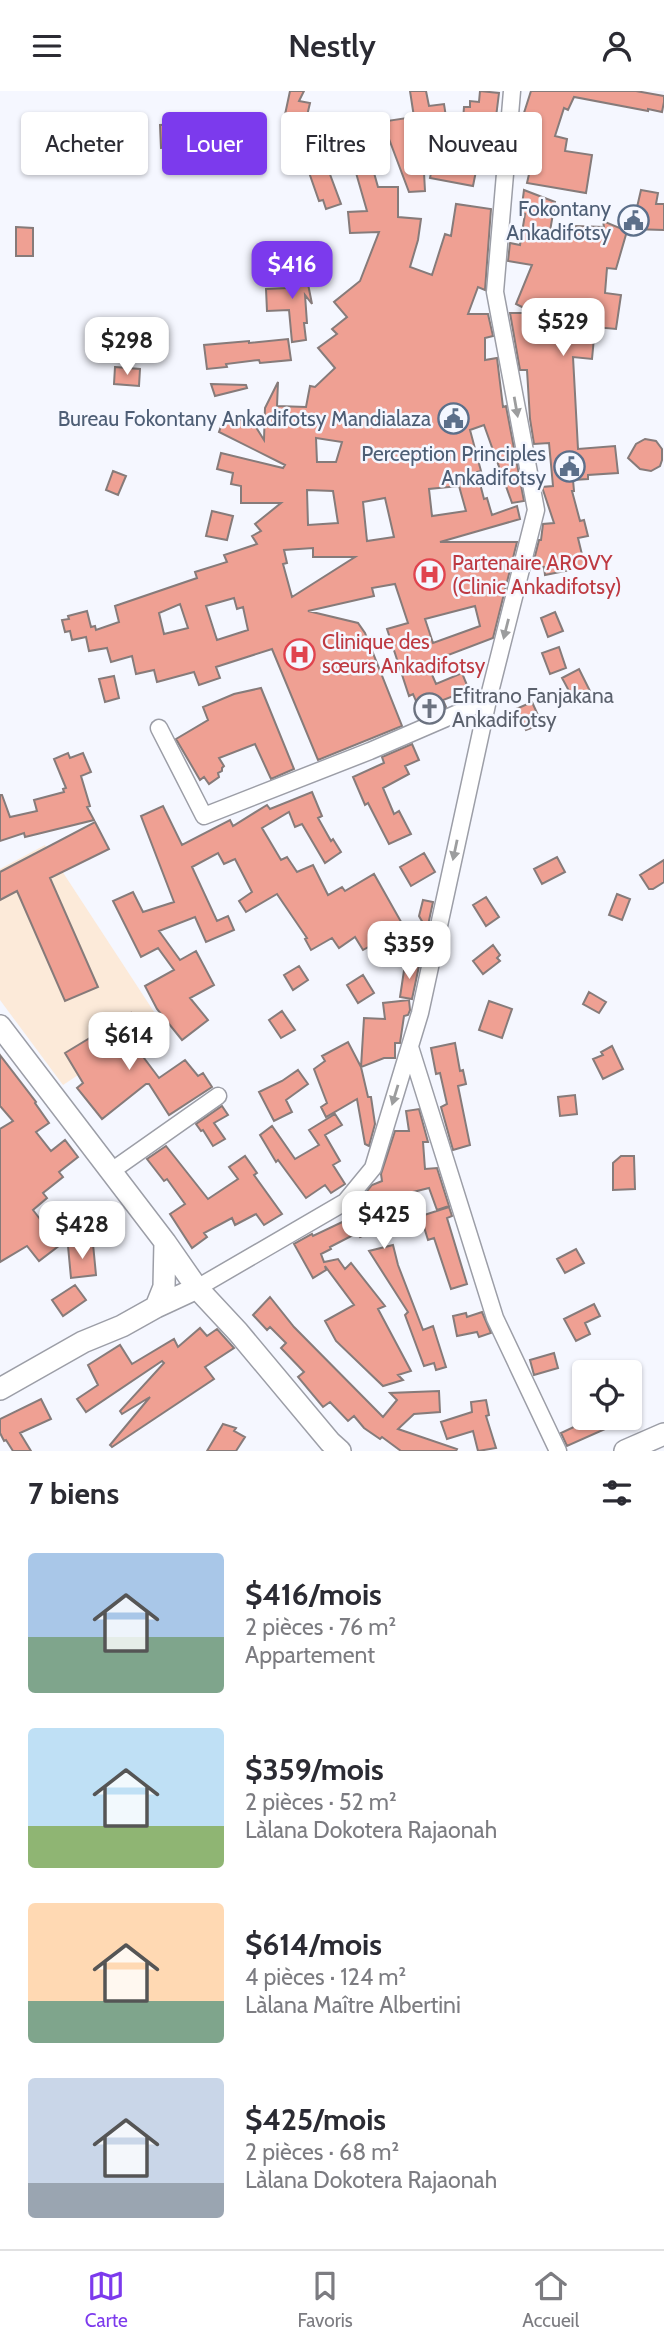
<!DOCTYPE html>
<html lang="fr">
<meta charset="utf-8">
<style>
:root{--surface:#fff;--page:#f2f2f3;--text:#2b2b33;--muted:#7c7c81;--line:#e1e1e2;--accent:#7c3aed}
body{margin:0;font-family:Cabin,sans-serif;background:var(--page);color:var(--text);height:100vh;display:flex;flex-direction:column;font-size:26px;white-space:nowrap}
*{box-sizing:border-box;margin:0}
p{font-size:23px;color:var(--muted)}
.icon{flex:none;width:38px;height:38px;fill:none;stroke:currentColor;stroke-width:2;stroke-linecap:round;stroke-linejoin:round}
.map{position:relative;height:1360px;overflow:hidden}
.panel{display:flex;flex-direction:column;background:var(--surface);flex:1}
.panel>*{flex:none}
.hud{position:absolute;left:21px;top:21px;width:623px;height:63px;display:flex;gap:14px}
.tools{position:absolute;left:572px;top:1269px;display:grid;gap:14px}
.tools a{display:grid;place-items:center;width:70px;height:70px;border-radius:7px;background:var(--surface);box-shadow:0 2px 5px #0004;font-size:35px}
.price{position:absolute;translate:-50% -60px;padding:0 16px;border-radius:14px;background:#fff;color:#222;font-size:23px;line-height:46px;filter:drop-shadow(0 2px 4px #0008)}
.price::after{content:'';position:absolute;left:50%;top:42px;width:21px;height:16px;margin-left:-10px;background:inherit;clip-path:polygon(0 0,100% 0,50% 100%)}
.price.on{background:var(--accent);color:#fff}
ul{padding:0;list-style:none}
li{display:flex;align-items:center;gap:21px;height:175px;padding:0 28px}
li span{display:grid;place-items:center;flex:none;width:196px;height:140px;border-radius:7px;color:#555}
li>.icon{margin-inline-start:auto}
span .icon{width:84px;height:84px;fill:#fffc;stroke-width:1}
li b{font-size:30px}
h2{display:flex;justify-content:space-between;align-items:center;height:84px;padding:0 28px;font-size:30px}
.pill{padding:0 24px;border-radius:7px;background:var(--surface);box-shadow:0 2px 5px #0004;font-size:24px;line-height:63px}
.pill.on{background:var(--accent);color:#fff}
header{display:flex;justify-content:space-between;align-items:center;height:91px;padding:0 28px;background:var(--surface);font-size:32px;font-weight:600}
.tabs{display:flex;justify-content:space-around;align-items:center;height:98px;border-top:2px solid var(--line);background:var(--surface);font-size:19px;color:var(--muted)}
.tabs a{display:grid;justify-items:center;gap:4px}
.tabs .on{color:var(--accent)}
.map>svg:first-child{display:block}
.education{fill:#fcead9}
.building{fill:#efa093;stroke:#867b7a;stroke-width:2;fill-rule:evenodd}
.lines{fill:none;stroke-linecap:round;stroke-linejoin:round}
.minor-casing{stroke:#9c9ea7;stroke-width:19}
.major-casing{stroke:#9c9ea7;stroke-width:24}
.minor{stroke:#fff;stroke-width:16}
.major{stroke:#fff;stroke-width:21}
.oneway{fill:#9c9d9e}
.labels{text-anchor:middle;stroke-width:5;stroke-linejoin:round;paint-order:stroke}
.service-label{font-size:21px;fill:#4e5e75;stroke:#f5f7ff;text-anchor:end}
.health-label{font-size:21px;fill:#be3a42;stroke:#f5f7ff;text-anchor:start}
.worship-label{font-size:21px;fill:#5b616d;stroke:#f5f7ff;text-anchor:start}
</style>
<header><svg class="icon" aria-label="menu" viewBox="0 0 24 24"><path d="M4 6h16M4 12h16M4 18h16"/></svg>Nestly<svg class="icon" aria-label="person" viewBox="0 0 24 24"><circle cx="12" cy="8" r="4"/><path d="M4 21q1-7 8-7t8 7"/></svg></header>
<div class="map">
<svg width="664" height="1360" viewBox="0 0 664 1360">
<rect width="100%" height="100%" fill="#f5f7ff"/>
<!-- education -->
<path class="education" d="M 45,754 L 160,930 L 63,994 L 0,909 L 0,778 Z"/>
<!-- building -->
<path class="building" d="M 290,0 L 304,0 L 299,10 L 310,12 L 306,29 L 292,26 L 287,35 L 283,33 Z
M 410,0 L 426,0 L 429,15 L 444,13 L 451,58 L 423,63 L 425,100 L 409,101 L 389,48 L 367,57 L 378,96 L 398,96 L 398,126 L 421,128 L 418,149 L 410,176 L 432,184 L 445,143 L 451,145 L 456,113 L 491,118 L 485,199 L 478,196 L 468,223 L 488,223 L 493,245 L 485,247 L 485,269 L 497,267 L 503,316 L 506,315 L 524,410 L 512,412 L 484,334 L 470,339 L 481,380 L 477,381 L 484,408 L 487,407 L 492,424 L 517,415 L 520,428 L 440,451 L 517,451 L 493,547 L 427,572 L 436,593 L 462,582 L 469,599 L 443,609 L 446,616 L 423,626 L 413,603 L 409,605 L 387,538 L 408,532 L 395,493 L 372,497 L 374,505 L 308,520 L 358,532 L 365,542 L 402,635 L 318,669 L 272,558 L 216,576 L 220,587 L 199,594 L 194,581 L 157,591 L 154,579 L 136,583 L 132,565 L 111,571 L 107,557 L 89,560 L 86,546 L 72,549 L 70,540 L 65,541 L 62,529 L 69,528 L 68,525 L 87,520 L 91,536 L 95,535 L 96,539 L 119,531 L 115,515 L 197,487 L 195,481 L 227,471 L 224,464 L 257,453 L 252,445 L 261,440 L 255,433 L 281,412 L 241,412 L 241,395 L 231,393 L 233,382 L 217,378 L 221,362 L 283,377 L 285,374 L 219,341 L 225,324 L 254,333 L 264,349 L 265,317 L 278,291 L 277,315 L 306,316 L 310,295 L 315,296 L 335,277 L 318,257 L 337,243 L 332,238 L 347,226 L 334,211 L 360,190 L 379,141 L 350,142 L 348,121 L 367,120 L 352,68 L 328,78 L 341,113 L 326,118 L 323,109 L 319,110 L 305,70 L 330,62 L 328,56 L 364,41 L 362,38 L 380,29 L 381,31 L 414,26 ZM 316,347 L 342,351 L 336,371 L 317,371 ZM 459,395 L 466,420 L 432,425 L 429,398 ZM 307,399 L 333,400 L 338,432 L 308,434 ZM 385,407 L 394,446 L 367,450 L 363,411 ZM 313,457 L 313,466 L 355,466 L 292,506 L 283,473 L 287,472 L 284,459 ZM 234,507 L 237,518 L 243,516 L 248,539 L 217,549 L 206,515 ZM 180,513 L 188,537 L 164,543 L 159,522 ZM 475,515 L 480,535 L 433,552 L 425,528 Z
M 480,0 L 499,2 L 491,66 L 479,65 L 473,95 L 430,87 L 431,82 L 459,81 L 464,16 L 470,16 L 470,10 L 479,11 Z
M 531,0 L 636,0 L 664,5 L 664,11 L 662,21 L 648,18 L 648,20 L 574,6 L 568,19 L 564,17 L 555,45 L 567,48 L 565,60 L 592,64 L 586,102 L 527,92 L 538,44 L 521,41 L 525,26 L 523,25 Z
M 179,33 L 180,56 L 161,57 L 160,34 Z
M 207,53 L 224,53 L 224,71 L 207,71 Z
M 524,99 L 555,111 L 549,146 L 575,147 L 576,135 L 604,136 L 603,130 L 627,140 L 616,178 L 607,177 L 605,202 L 621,204 L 616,238 L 595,236 L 592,268 L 573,266 L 578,358 L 615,355 L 618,382 L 588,384 L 588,388 L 573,389 L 574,400 L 572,400 L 580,430 L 584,429 L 588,445 L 578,447 L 585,476 L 545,484 L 544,476 L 534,476 L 533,473 L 539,449 L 541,449 L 543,433 L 554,432 L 542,396 L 553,395 L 549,352 L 534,353 L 530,328 L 527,279 L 520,279 L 510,222 L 534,222 L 516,213 L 532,174 L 508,170 L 510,152 L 520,154 L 525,123 L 521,122 Z
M 641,99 L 658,102 L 656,113 L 664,113 L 664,139 L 632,138 Z
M 16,136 L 33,137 L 33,165 L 16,165 Z
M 307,163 L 322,163 L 322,182 L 308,182 Z
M 304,173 L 312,213 L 305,204 L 307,232 L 304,232 L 306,249 L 292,251 L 289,219 L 267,220 L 266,198 L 287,197 L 287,189 L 291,189 L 290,174 Z
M 288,248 L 291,269 L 260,272 L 259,269 L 226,273 L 227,276 L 207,278 L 204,254 L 249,250 L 249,252 Z
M 115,276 L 140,278 L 139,295 L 114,293 Z
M 211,293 L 246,294 L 247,297 L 215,305 Z
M 645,348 L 656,350 L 662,358 L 662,369 L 660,375 L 651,380 L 640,378 L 628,367 L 636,353 Z
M 113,380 L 126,385 L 118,404 L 106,399 Z
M 212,420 L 233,425 L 227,449 L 206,445 Z
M 555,521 L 563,540 L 548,546 L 541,527 Z
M 559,556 L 566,577 L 550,583 L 542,562 Z
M 579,578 L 592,604 L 576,613 L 562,587 Z
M 114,585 L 119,607 L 105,611 L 99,588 Z
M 261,597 L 294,678 L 271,688 L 255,653 L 219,667 L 224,675 L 222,677 L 222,680 L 218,682 L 219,686 L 209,693 L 204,686 L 200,689 L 176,648 L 208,629 L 203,616 L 234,603 Z
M 532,611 L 542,633 L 526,639 L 516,618 Z
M 412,653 L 419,669 L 405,675 L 409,683 L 383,697 L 394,723 L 399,720 L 411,743 L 389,753 L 368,712 L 365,714 L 353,686 L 384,672 L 382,666 Z
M 68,662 L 70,667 L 83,662 L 91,681 L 81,685 L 90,715 L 87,716 L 94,729 L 25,746 L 24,742 L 0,750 L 0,704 L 2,704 L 10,726 L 37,720 L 34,709 L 64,701 L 63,698 L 66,697 L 54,668 Z
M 312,701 L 322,725 L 318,727 L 331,750 L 333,748 L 341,761 L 325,772 L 302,733 L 295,736 L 289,721 L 262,737 L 281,769 L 287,766 L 297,781 L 313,774 L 328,804 L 342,796 L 345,800 L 374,783 L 404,836 L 363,859 L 355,846 L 339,857 L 332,847 L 311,859 L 305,848 L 307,847 L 277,803 L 246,821 L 239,810 L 252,801 L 235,768 L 224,773 L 218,762 L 192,776 L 217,830 L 228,825 L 234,839 L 206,851 L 195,826 L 159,840 L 180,869 L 196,860 L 214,894 L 190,907 L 208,929 L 182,949 L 157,918 L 145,895 L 174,879 L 158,857 L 141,866 L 113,810 L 133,801 L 143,821 L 174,811 L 141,725 L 163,715 L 182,754 L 230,729 L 233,735 L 267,714 L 270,718 Z
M 95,731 L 109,758 L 50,787 L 98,896 L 65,910 L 17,800 L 0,809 L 0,781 Z
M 424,762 L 435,781 L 411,795 L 400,776 Z
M 557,766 L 565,781 L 542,793 L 534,778 Z
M 664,769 L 664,791 L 653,798 L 649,798 L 640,784 Z
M 617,803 L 630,808 L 622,829 L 609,824 Z
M 486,806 L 499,826 L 486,835 L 473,814 Z
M 423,809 L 433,811 L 427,839 L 419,825 Z
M 493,854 L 500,864 L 497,867 L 500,870 L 483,883 L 473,870 Z
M 405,873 L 419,875 L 412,908 L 400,906 Z
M 299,875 L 308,889 L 293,899 L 284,884 Z
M 363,884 L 374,902 L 358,912 L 347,894 Z
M 589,901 L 606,911 L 599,922 L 583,913 Z
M 409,909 L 410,919 L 408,924 L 404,925 L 400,952 L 395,952 L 395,967 L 384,967 L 361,976 L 368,1006 L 371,1006 L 375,1033 L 369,1055 L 365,1053 L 357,1008 L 326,1026 L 321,1016 L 327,1012 L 314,978 L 325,970 L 322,965 L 348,951 L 361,976 L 364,927 L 385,928 L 383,912 Z
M 489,910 L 512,918 L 502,947 L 479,939 Z
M 282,920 L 295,939 L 281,947 L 269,929 Z
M 131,922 L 141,940 L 129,947 L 159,987 L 185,969 L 198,985 L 203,982 L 212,996 L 169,1024 L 149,993 L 146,993 L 102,1028 L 77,997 L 83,992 L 65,962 Z
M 455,952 L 460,980 L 463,979 L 466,993 L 458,995 L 470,1054 L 453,1059 L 441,1016 L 447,1013 L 440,982 L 436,983 L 431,957 Z
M 612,955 L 623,978 L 603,988 L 593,968 L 603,964 L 601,961 Z
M 0,964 L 36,1011 L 35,1012 L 49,1032 L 36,1041 L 51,1060 L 65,1049 L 78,1066 L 59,1081 L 63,1086 L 43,1102 L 47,1107 L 33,1119 L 60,1154 L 39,1170 L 27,1155 L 0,1171 L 0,1038 L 13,1030 L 0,1015 Z
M 298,979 L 308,993 L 286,1009 L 292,1021 L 274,1030 L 259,1001 L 282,990 Z
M 575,1004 L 577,1023 L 560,1025 L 558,1006 Z
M 222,1015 L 228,1024 L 214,1032 L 225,1048 L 213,1055 L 203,1039 L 201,1040 L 196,1033 Z
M 419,1018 L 428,1051 L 423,1051 L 425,1078 L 437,1077 L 449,1115 L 437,1119 L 429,1097 L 405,1103 L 415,1127 L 449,1116 L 452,1125 L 447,1127 L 467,1193 L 451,1198 L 434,1147 L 428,1149 L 424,1136 L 409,1142 L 403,1127 L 360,1146 L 357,1142 L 330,1156 L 331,1158 L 321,1163 L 324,1171 L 338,1168 L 345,1178 L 351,1172 L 385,1215 L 378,1218 L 411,1280 L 398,1284 L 403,1289 L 383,1295 L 336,1250 L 325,1230 L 354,1214 L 325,1175 L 326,1179 L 313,1187 L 294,1153 L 312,1143 L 313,1145 L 355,1125 L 352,1119 L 372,1094 L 382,1090 L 381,1083 L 395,1040 L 409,1040 L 406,1020 Z
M 335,1023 L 342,1034 L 325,1044 L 340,1070 L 333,1074 L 345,1093 L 331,1102 L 325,1094 L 306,1107 L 278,1069 L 276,1071 L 260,1044 L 272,1035 L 295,1068 L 319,1054 L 309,1039 Z
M 166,1055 L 208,1108 L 238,1088 L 229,1076 L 245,1065 L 257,1082 L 254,1084 L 282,1123 L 264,1134 L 256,1123 L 235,1134 L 232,1127 L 204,1142 L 207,1146 L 192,1157 L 170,1123 L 185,1113 L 167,1088 L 164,1090 L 147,1068 Z
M 621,1065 L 634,1065 L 635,1098 L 613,1099 L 613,1072 Z
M 93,1153 L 96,1184 L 71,1187 L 68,1155 Z
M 393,1154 L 398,1174 L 423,1239 L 433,1235 L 446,1276 L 436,1279 L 434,1272 L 424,1275 L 405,1224 L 408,1221 L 369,1160 Z
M 576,1158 L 584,1172 L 565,1182 L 557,1168 Z
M 75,1194 L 86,1209 L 63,1225 L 52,1209 Z
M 270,1206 L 294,1236 L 383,1326 L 397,1309 L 390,1302 L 439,1300 L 440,1321 L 414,1323 L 398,1338 L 457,1358 L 456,1360 L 401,1360 L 382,1346 L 380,1348 L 364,1337 L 354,1325 L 348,1330 L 330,1311 L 323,1316 L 298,1286 L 304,1281 L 281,1257 L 286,1252 L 270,1236 L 267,1239 L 253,1224 Z
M 594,1213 L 600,1225 L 585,1232 L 590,1243 L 576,1250 L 564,1228 Z
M 482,1221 L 491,1242 L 479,1246 L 477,1241 L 457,1245 L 453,1225 L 466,1222 L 467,1226 Z
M 200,1237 L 207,1245 L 217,1238 L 234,1257 L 205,1276 L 214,1288 L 112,1356 L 110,1354 L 150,1306 L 122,1323 L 120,1320 L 164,1272 L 162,1270 L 86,1321 L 77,1308 L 98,1294 L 88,1274 L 120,1254 L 132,1273 L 174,1248 L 178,1256 Z
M 554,1262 L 558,1277 L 534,1284 L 530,1269 Z
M 41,1308 L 51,1328 L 20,1342 L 31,1360 L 13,1360 L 6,1349 L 4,1350 L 0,1342 L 0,1328 Z
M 486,1309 L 489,1324 L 486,1325 L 496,1357 L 478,1360 L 473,1340 L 447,1348 L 441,1331 L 472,1321 L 471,1311 Z
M 595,1326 L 632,1326 L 567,1355 L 561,1342 Z
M 223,1333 L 236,1337 L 234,1340 L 245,1346 L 236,1360 L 207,1360 Z"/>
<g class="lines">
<defs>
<path id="minor" d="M 159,637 L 204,725 L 370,660 L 488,609
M 410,956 L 495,1227 L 558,1360
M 110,1081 L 218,1005
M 197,1197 L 345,1111 L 373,1077 L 420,922 L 488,609 L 536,419 L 495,201 L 512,0"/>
<path id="major" d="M 0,935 L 165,1151 L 197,1197 L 238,1241 L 330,1351 L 340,1360
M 156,1216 L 164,1196 L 165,1151
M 0,1298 L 83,1251 L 122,1235 L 156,1216 L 197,1197
M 625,1360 L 664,1343"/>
</defs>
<!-- minor casing -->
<use href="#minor" class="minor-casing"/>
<!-- major casing -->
<use href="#major" class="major-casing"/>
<!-- minor -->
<use href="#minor" class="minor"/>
<!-- major -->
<use href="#major" class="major"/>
</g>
<!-- one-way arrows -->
<defs><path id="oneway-solid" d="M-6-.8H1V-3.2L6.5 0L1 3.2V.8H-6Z" transform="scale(1.75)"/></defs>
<g class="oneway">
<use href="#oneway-solid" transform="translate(516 316) rotate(80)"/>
<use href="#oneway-solid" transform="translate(506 538) rotate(104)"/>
<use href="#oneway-solid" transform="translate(455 759) rotate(102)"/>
<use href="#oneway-solid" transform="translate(395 1004) rotate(107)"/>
</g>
<!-- icons -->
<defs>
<symbol id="civic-ring" viewBox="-11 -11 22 22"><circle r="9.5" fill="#f5f7ff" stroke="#5c6f8a" stroke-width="1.5"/><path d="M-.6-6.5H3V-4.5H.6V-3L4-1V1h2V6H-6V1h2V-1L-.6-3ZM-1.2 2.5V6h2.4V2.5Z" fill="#5c6f8a"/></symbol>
<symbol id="hospital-ring" viewBox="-11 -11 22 22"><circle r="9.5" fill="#f5f7ff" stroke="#e0444e" stroke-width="1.5"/><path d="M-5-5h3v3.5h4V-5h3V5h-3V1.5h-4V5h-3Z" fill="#e0444e"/></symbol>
<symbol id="church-ring" viewBox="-11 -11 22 22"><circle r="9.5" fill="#f5f7ff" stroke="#6b7280" stroke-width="1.5"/><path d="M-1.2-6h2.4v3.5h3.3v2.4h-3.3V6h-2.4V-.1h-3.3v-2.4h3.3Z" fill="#6b7280"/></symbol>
</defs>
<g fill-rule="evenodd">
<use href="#civic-ring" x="616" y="112" width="35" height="35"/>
<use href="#civic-ring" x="436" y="310" width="35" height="35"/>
<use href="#civic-ring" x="552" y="358" width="35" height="35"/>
<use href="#hospital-ring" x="412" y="466" width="35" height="35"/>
<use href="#hospital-ring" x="282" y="546" width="35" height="35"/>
<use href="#church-ring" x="412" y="600" width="35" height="35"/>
</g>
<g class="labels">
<!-- service labels -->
<g class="service-label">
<text x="611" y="125">Fokontany<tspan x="611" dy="24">Ankadifotsy</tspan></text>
<text x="431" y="335">Bureau Fokontany Ankadifotsy Mandialaza</text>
<text x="546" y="370">Perception Principles<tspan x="546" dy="24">Ankadifotsy</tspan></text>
</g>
<!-- health labels -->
<g class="health-label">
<text x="452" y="479">Partenaire AROVY<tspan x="452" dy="24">(Clinic Ankadifotsy)</tspan></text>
<text x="322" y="558">Clinique des<tspan x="322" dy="24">sœurs Ankadifotsy</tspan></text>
</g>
<!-- worship labels -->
<g class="worship-label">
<text x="452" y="612">Efitrano Fanjakana<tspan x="452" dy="24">Ankadifotsy</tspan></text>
</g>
</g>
</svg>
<div class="tools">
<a><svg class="icon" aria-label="locate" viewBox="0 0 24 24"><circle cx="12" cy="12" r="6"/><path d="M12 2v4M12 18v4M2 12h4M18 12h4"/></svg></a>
</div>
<b class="price on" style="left:292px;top:210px">$416</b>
<b class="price" style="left:563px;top:267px">$529</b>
<b class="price" style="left:127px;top:286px">$298</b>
<b class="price" style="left:409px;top:890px">$359</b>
<b class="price" style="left:129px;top:981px">$614</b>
<b class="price" style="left:384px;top:1160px">$425</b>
<b class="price" style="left:82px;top:1170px">$428</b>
<div class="hud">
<a class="pill">Acheter</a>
<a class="pill on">Louer</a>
<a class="pill">Filtres</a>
<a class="pill">Nouveau</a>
</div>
</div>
<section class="panel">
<h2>7 biens<svg class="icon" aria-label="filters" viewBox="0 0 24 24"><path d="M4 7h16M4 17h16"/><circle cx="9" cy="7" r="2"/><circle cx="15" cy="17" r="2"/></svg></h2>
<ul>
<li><span style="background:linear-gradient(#a9c7e8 60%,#7fa58c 0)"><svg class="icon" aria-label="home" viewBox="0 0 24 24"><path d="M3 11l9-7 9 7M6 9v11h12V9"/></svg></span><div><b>$416/mois</b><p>2 pièces · 76 m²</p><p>Appartement</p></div></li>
<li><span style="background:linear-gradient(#bfe0f5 70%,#8fb573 0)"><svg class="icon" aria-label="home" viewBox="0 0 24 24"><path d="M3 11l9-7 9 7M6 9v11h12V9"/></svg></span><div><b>$359/mois</b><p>2 pièces · 52 m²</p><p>Làlana Dokotera Rajaonah</p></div></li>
<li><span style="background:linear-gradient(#ffd9b3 70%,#7fa58c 0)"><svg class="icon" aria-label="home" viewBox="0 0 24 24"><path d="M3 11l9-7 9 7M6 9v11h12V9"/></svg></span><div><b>$614/mois</b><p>4 pièces · 124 m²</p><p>Làlana Maître Albertini</p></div></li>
<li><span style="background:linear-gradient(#c9d6e8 75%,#9aa5b1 0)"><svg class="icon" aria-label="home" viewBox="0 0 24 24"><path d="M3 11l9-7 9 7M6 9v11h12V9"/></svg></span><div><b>$425/mois</b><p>2 pièces · 68 m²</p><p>Làlana Dokotera Rajaonah</p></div></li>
</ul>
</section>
<nav class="tabs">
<a class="on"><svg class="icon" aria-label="map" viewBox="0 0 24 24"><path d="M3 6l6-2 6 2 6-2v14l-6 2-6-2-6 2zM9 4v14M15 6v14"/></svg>Carte</a>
<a><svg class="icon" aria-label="saved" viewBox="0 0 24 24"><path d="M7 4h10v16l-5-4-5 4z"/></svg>Favoris</a>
<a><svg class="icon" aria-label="home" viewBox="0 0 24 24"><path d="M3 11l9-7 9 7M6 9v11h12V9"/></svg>Accueil</a>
</nav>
